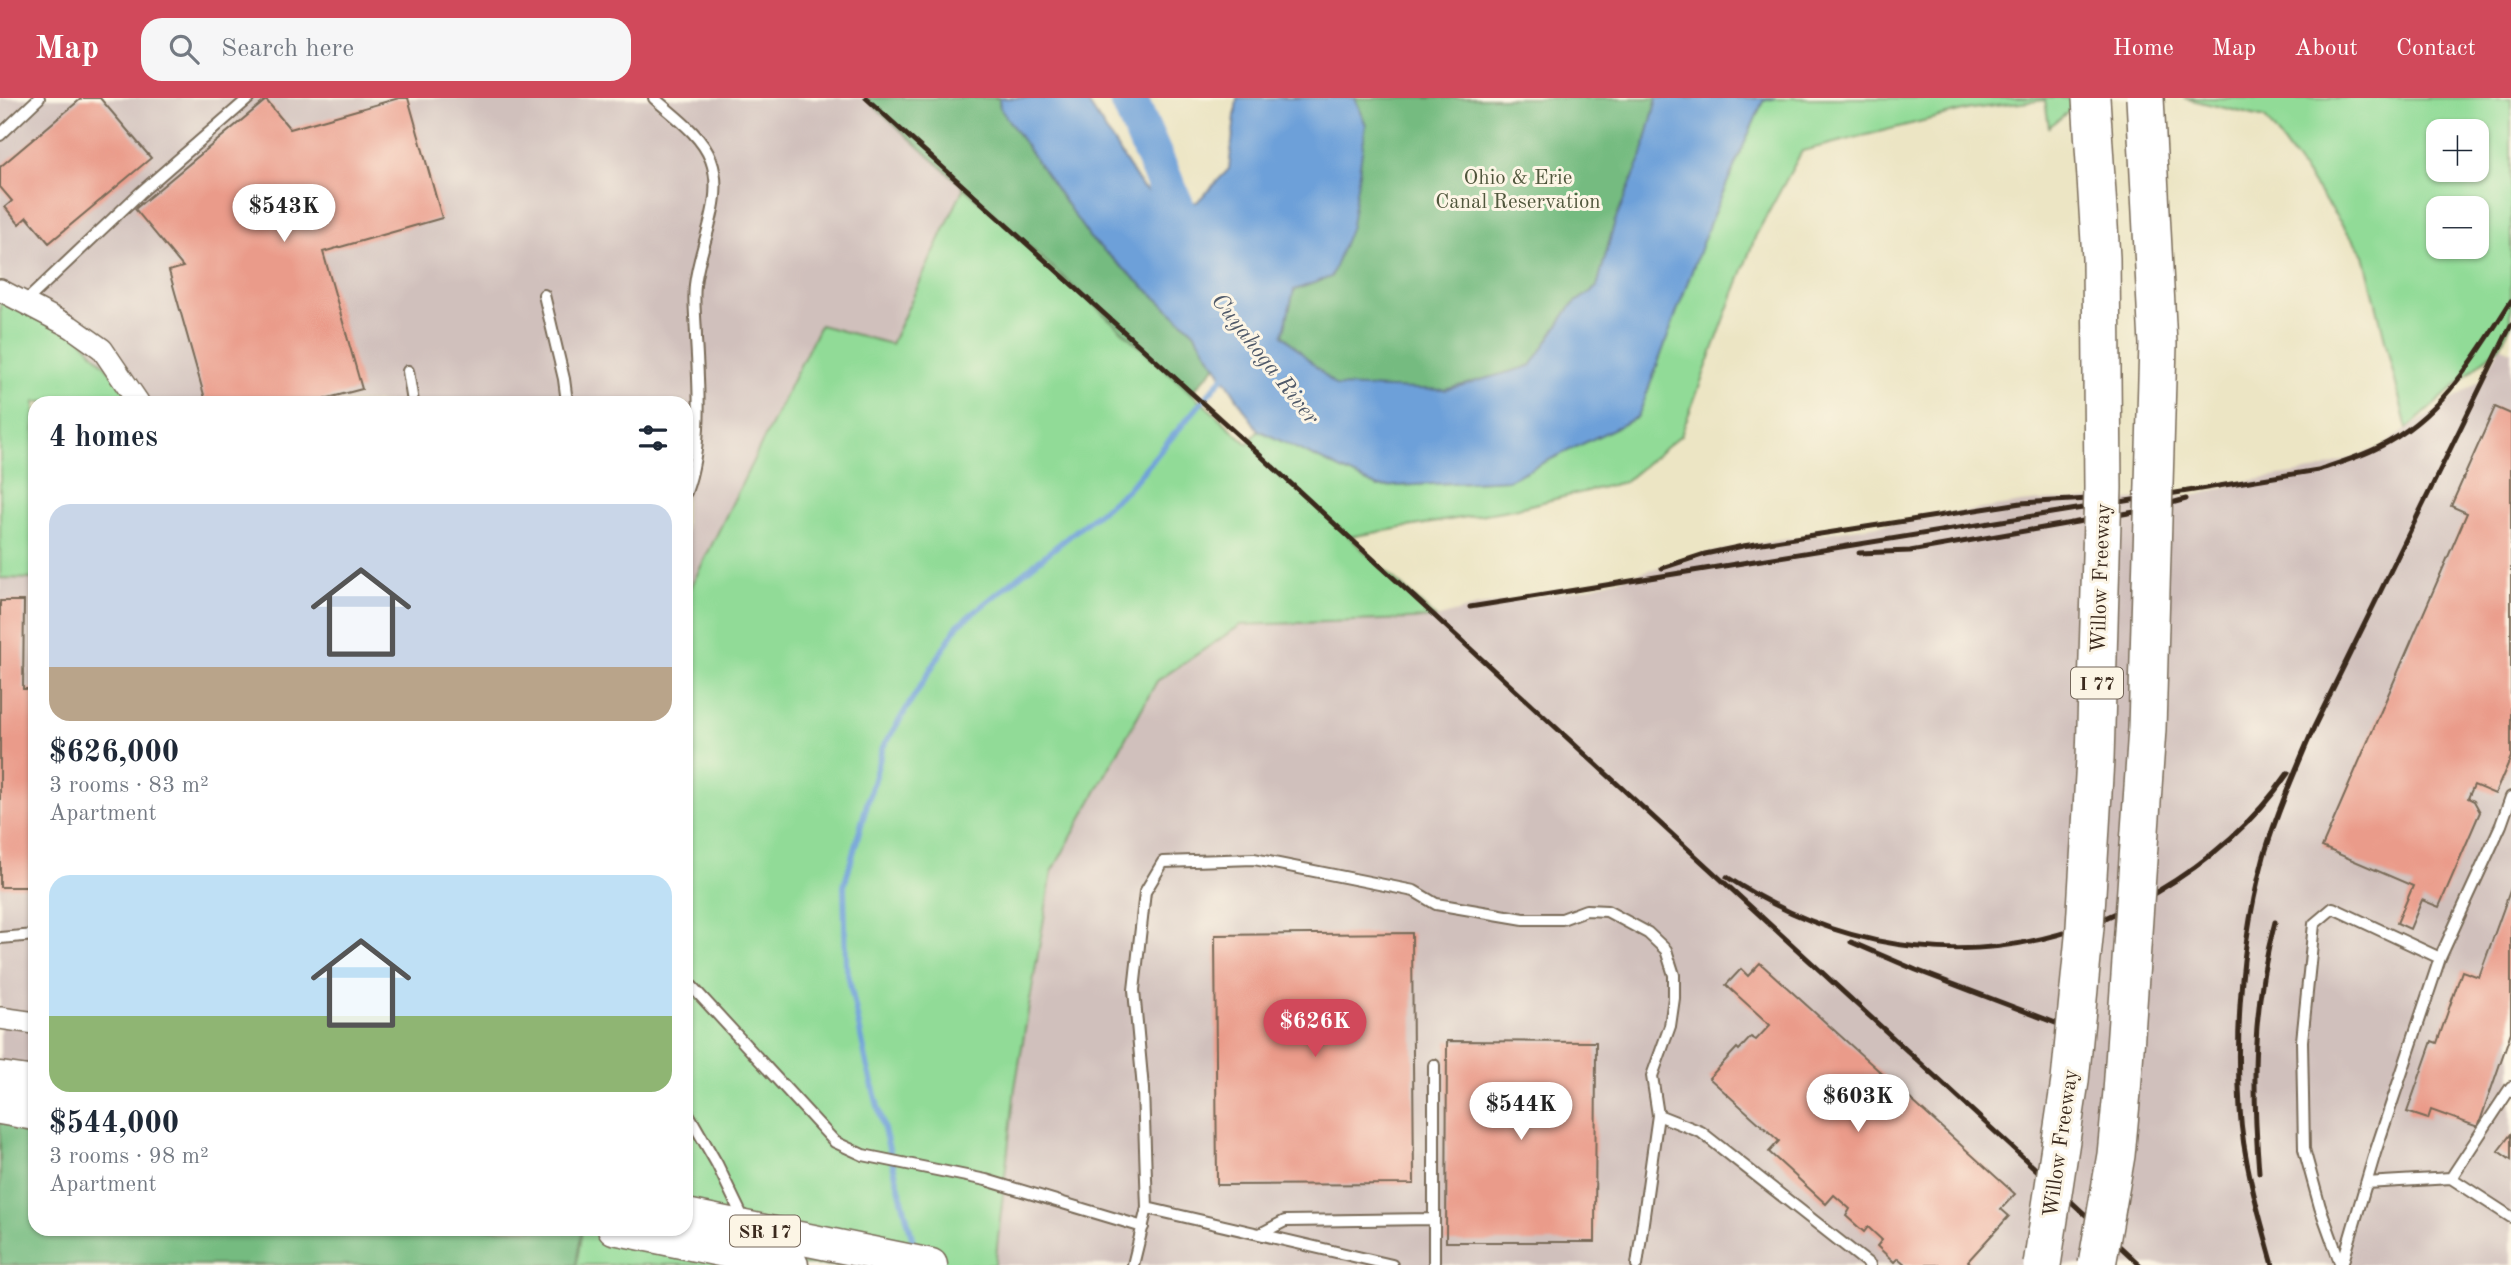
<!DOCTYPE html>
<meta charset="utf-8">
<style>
:root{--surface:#fff;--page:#f6f6f7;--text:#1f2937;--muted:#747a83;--accent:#d1495b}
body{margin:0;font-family:"Old Standard TT",serif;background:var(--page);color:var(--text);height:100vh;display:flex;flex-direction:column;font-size:26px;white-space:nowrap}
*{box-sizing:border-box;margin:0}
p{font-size:23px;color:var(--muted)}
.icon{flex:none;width:38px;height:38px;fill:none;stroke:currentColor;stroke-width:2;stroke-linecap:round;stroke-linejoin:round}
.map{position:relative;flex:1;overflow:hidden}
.drawer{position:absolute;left:28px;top:298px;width:665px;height:840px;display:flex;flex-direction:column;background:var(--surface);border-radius:21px;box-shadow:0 2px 5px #0004}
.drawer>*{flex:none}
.tools{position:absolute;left:2426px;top:21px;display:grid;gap:14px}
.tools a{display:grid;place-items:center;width:63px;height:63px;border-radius:14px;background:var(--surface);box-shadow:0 2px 5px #0004;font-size:35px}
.price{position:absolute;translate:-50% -60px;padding:0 16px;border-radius:24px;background:#fff;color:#222;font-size:23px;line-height:46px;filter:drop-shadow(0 2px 4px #0008)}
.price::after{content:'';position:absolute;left:50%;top:42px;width:21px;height:16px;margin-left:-10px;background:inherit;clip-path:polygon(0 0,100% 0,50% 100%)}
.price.current{background:var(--accent);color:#fff}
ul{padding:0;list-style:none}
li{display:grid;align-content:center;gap:14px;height:371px;padding:0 21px}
li span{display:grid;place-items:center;height:217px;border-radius:21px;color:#555}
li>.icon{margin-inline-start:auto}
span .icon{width:126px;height:126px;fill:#fffc;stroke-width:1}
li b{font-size:30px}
h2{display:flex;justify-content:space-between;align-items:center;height:84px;padding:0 21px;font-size:30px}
header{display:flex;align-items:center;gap:42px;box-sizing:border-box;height:98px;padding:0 35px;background:var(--accent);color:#fff}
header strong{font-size:33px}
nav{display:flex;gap:38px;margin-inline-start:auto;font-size:24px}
.search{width:490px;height:63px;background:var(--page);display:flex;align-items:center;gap:18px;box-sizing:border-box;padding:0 24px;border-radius:21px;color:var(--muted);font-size:26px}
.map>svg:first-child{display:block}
.industrial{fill:#d0c0bc}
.green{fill:#91db97;stroke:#66825a;stroke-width:2;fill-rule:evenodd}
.forest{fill:#74bb80;stroke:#58724f;stroke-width:2}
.water{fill:#6da0d9;stroke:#54657c;stroke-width:2}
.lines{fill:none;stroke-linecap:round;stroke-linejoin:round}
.stream{stroke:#6da0d9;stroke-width:6}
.river{stroke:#6da0d9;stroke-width:38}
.building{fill:#ea9b8a}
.service-casing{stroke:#796b58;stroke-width:14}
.minor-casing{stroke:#796b58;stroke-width:24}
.primary-casing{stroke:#796b58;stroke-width:35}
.service{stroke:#fff;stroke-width:10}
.minor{stroke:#fff;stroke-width:21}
.primary{stroke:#fff;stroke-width:32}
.rail{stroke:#3b2a1e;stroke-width:5}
.motorway-bridge-casing{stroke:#796b58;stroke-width:40;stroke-linecap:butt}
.motorway-bridge{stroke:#fff;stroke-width:37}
.labels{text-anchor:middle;stroke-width:6;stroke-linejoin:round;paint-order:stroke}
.shield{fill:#fcf5e5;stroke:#75675a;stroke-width:2}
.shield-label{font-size:19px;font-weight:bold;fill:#3b2a1e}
.park-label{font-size:21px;fill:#50563c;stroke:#fcf5e5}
.street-label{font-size:21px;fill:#3b2a1e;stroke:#fcf5e5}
.water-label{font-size:23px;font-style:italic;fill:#4f5969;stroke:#fcf5e5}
</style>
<header>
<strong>Map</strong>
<div class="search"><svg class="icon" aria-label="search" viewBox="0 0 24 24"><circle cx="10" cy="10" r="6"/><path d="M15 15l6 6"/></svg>Search here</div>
<nav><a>Home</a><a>Map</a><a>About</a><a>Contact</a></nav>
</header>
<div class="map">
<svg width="2511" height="1167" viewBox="0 0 2511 1167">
<rect width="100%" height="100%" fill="#fcf5e5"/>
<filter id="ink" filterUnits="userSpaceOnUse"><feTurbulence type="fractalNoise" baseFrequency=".0143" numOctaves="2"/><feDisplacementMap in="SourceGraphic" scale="14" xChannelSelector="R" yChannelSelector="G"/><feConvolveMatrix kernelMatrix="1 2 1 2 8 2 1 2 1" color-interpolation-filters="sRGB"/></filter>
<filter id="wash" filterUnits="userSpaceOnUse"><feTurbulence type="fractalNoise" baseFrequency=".00686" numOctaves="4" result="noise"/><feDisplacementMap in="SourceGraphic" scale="28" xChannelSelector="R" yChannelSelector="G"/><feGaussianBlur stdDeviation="1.57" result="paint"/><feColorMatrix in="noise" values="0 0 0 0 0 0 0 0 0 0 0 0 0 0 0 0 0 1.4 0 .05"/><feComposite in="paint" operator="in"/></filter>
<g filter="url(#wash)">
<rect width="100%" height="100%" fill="#ece5c4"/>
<!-- industrial -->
<path class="industrial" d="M 0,0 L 865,0 L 964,89 L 891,247 L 819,227 L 686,499 L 686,304 L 138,304 L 0,192 Z
M 2500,248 L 2511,253 L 2511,1167 L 995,1167 L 1015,990 L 1052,774 L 1157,583 L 1241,527 L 1436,520 L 1474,509 L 1587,490 L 1705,456 L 1743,448 L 2021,405 L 2051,402 L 2130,402 L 2198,397 L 2241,384 L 2318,372 L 2381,349 L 2484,280 Z
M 0,480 L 35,481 L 35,985 L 0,980 Z"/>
<!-- green -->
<path class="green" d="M 1776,0 L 2086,0 L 2049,29 L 2045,2 L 1971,11 L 1802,53 L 1756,137 L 1681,337 L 1624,384 L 1514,411 L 1349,439 L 1436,520 L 1241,527 L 1157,583 L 1052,774 L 1015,990 L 995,1167 L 576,1167 L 582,1131 L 686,1130 L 686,499 L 820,227 L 891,246 L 964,89 L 1248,346 L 1258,332 L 1378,389 L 1507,382 L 1638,319 L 1710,124 L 1763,3 Z
M 2184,0 L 2511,0 L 2511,227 L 2500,248 L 2407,331 L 2364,157 L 2265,20 ZM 2438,33 L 2476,33 L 2476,72 L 2438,72 ZM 2438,110 L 2476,110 L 2476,149 L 2438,149 Z
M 0,192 L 70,229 L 138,304 L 35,304 L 35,481 L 0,480 Z"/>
<!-- forest -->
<path class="forest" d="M 865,0 L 999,0 L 1000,10 L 1090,140 L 1194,234 L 1216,268 L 1191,295 Z
M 1355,0 L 1657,0 L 1641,61 L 1615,123 L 1597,189 L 1571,208 L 1531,268 L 1445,292 L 1336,289 L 1283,237 L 1294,192 L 1331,179 L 1366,27 Z
M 0,1010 L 35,1016 L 35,1130 L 582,1131 L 576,1167 L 0,1167 Z"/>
<!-- water -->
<path class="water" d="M 999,0 L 1085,0 L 1142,89 L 1167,105 L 1197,104 L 1229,71 L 1237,0 L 1355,0 L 1366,27 L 1351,128 L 1331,179 L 1294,192 L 1283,237 L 1336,288 L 1445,292 L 1531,268 L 1571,208 L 1597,189 L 1615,123 L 1641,61 L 1657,0 L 1776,0 L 1763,3 L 1710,124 L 1638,319 L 1508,382 L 1378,389 L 1258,332 L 1194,234 L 1090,140 L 1000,10 Z"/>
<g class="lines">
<!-- stream -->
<path class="stream" d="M 916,1155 L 867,966 L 846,866 L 844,788 L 883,649 L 958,527 L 1127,392 L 1228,273"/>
<!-- river -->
<path class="river" d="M 1128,0 L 1195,153"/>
</g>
<g id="blocks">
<!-- building -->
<path class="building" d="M 82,0 L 100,0 L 151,60 L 49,145 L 27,119 L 19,126 L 5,109 L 12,103 L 0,89 L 0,69 Z
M 399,0 L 408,0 L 442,120 L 323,154 L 362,291 L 313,304 L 206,304 L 169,173 L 183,169 L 135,111 L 266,2 L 290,31 Z
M 2495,309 L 2511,316 L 2511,659 L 2495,696 L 2474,687 L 2468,700 L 2474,703 L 2480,714 L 2439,809 L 2422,802 L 2410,831 L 2397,825 L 2413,788 L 2322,749 L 2467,415 L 2451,408 Z
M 0,503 L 24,503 L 23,591 L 35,591 L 35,789 L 0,789 Z
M 2511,790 L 2511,934 L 2478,1029 L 2431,1012 L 2428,1021 L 2407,1014 L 2432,943 L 2437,945 L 2462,873 L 2479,879 Z
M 1412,835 L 1414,1086 L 1217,1087 L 1215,837 Z
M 1760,865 L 2015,1096 L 2001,1111 L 2009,1118 L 1968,1163 L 1972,1167 L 1906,1167 L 1898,1160 L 1894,1164 L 1877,1148 L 1882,1142 L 1868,1129 L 1864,1134 L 1846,1118 L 1850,1111 L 1834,1097 L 1826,1106 L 1769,1054 L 1779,1043 L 1709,980 L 1737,950 L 1739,952 L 1751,939 L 1756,942 L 1770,927 L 1726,887 L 1741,871 L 1748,878 Z
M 1447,943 L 1596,944 L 1595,1144 L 1446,1144 Z
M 2511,1036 L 2511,1062 L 2498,1053 Z"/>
</g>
</g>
<g filter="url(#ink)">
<use href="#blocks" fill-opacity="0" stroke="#796b58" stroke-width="2"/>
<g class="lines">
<defs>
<path id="service" d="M 654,0 C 674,18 701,36 711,62 C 726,102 699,147 695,187 C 693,205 696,223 696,241 C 699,290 703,348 686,394
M 0,37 L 39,0
M 544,197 L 564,281 L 567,304
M 24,205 L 140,95 L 249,0
M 408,273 L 413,304
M 0,840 L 35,837
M 2440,860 L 2501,727 L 2511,699
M 686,882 L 835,1044 L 863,1057 L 986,1082 L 1143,1129
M 686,1012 L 717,1066 L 745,1124
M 2451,1080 L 2511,1119
M 2366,1085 L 2451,1080 L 2511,989
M 1147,1110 L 1143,991 L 1134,892 L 1145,794 L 1163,764 L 1254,761 L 1414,793 L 1436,806 L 1524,821 L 1562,821 L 1586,812 L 1607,813 L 1648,835 L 1666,852 L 1674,877 L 1674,900 L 1670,928 L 1652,978 L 1658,1017
M 1260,1136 L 1285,1123 L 1433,1121
M 1133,1167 L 1147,1110 L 1392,1167
M 1434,1167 L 1434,967
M 1637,1167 L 1658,1017 L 1701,1034 L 1870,1167
M 2341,1167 L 2320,1109 L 2304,1051 L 2302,943 L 2314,826 L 2333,810 L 2440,860 L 2375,1055 L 2342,1167"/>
<path id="minor" d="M 0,192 L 71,229 L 102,251 L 138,304
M 0,920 L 35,925"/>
<path id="primary" d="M 0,980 L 35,985
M 0,1010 L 35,1016
M 686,1117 L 931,1167
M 614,1130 L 792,1167"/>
</defs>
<!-- service casing -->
<use href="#service" class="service-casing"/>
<!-- minor casing -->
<use href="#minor" class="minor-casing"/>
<!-- primary casing -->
<use href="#primary" class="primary-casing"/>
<!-- service -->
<use href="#service" class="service"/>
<!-- minor -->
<use href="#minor" class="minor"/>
<!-- primary -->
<use href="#primary" class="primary"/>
<!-- rail -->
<path class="rail" d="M 866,0 L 1249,347 L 2140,1167
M 1859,455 L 1910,453 L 2146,412 L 2186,401
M 1662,470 L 1705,456 L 1743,448 L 2021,405 L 2089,401
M 1470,509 L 2318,372 C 2339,365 2360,359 2379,349 C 2441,319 2476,258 2511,203
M 1727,779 C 1861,867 2016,876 2155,795 C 2208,764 2253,726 2288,675
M 1851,844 L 1916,872 L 2082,935
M 2259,1074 C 2252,986 2252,909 2275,824
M 2273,1167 C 2259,1117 2243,1063 2240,1011 C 2235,926 2242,840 2264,758 C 2277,714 2296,671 2314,629 L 2511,227"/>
<defs>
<path id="motorway-bridge" d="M 2042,1167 L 2070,983 L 2085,829 L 2095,661 L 2103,390 L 2101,160 L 2091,0
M 2097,1167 L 2116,1057 L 2122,994 L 2147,631 L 2158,246 L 2145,0"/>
</defs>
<!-- motorway-bridge casing -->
<use href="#motorway-bridge" class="motorway-bridge-casing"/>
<!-- motorway-bridge -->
<use href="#motorway-bridge" class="motorway-bridge"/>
</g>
</g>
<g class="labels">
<!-- shield labels -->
<g class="shield">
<rect x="2071" y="569.5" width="52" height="31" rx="5"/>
<rect x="730" y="1117.5" width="70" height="31" rx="5"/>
</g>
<g class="shield-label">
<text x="2097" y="592">I 77</text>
<text x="765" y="1140">SR 17</text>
</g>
<!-- park labels -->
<g class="park-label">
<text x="1518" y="86">Ohio &amp; Erie<tspan x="1518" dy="24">Canal Reservation</tspan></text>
</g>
<!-- street labels -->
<g class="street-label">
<text transform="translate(2100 480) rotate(-88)" y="7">Willow Freeway</text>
<text transform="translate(2060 1045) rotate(-82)" y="7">Willow Freeway</text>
</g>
<!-- water labels -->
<g class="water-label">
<text transform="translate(1266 260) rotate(52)" y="8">Cuyahoga River</text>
</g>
</g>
</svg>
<div class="tools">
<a>+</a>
<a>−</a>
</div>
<b class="price" style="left:284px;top:146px">$543K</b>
<b class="price current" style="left:1315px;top:961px">$626K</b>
<b class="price" style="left:1858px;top:1036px">$603K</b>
<b class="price" style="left:1521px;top:1044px">$544K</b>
<section class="drawer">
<h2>4 homes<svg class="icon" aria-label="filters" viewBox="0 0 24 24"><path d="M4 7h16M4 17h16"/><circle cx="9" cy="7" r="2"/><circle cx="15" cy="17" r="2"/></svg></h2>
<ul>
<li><span style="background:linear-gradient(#c9d6e8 75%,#b9a48a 0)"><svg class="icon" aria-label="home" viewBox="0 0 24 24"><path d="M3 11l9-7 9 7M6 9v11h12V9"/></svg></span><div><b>$626,000</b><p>3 rooms · 83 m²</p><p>Apartment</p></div></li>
<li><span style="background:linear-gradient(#bfe0f5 65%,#8fb573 0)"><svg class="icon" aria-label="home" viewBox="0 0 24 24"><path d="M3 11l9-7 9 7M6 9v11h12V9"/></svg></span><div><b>$544,000</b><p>3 rooms · 98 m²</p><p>Apartment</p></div></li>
</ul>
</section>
</div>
